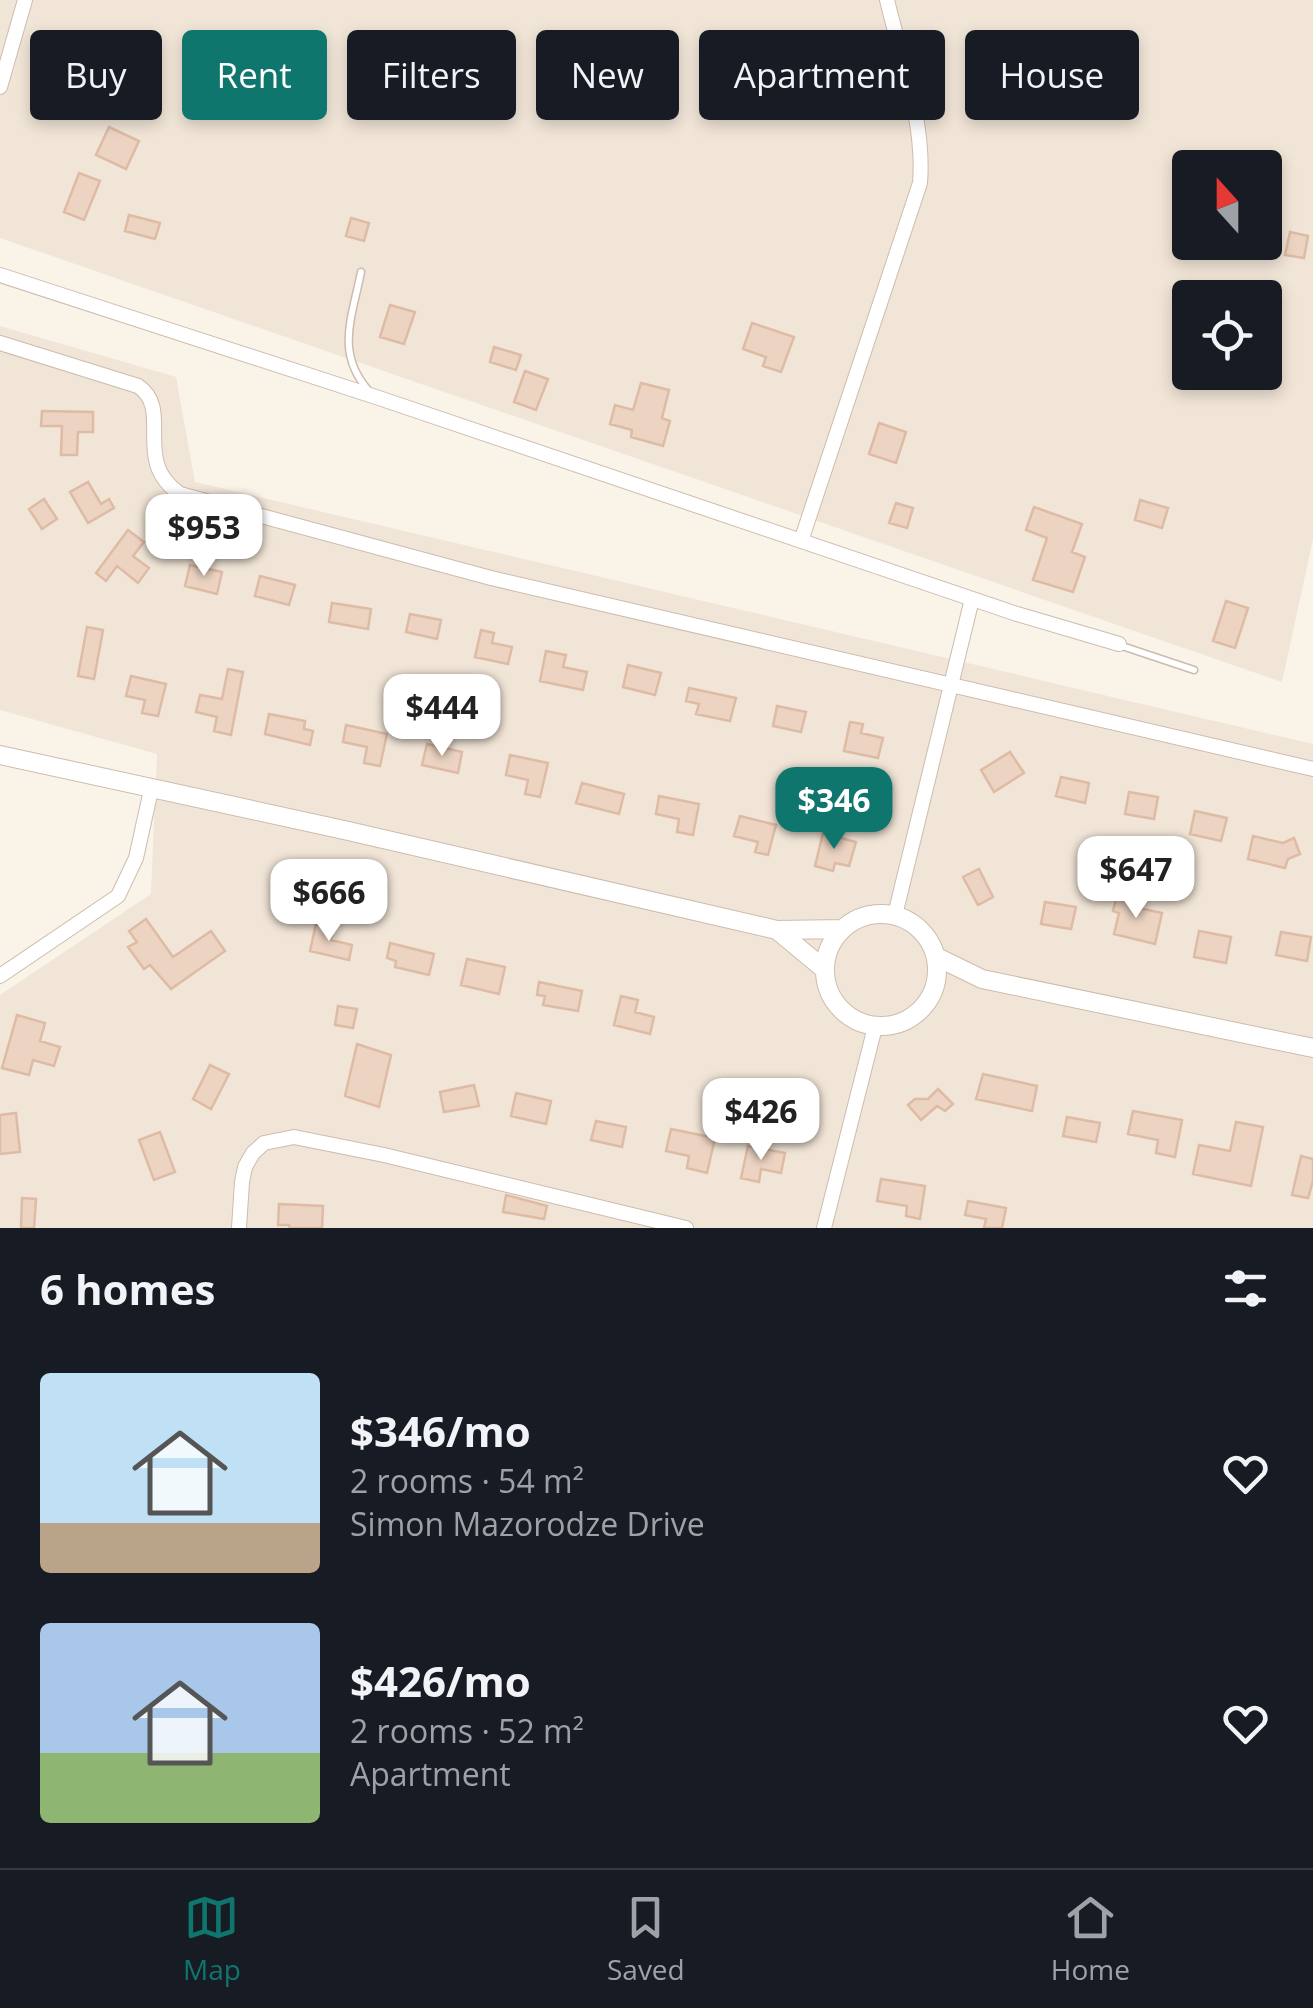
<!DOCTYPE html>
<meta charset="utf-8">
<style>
:root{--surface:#171b24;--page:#20242c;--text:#f1f3f6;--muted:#9ea1a6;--line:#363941;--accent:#0f766e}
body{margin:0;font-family:"Open Sans",sans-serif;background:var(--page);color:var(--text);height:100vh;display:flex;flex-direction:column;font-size:38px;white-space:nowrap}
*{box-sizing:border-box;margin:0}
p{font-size:32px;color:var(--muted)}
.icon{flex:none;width:55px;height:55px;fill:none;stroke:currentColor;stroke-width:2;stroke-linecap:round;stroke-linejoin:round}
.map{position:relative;height:1228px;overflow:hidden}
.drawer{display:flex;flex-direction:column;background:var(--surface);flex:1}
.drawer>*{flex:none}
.guide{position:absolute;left:30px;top:30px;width:1255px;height:90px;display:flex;gap:20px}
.needle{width:65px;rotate:339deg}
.fabs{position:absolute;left:1172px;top:150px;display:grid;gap:20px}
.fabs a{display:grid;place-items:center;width:110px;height:110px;border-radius:10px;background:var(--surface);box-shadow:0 5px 15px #0003;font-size:50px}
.price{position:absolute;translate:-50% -85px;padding:0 22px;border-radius:20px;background:#fff;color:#222;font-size:32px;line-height:65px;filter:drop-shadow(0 2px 5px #0008)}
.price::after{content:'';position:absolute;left:50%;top:60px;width:30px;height:22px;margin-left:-15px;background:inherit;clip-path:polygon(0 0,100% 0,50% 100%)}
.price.current{background:var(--accent);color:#fff}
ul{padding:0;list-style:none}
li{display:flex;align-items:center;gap:30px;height:250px;padding:0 40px}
li span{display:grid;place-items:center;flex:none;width:280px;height:200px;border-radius:10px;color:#555}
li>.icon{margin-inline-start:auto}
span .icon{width:120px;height:120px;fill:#fffc;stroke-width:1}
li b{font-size:42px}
h2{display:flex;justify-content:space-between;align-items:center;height:120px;padding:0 40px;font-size:42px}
.chip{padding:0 35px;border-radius:10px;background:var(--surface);box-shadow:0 5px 15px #0003;font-size:35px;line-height:90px}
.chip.current{background:var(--accent);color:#fff}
.tabs{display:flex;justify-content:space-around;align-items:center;height:140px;border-top:2px solid var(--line);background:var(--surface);font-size:28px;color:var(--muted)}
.tabs a{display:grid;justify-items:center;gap:5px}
.tabs .current{color:var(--accent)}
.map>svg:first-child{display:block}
.residential{fill:#f1e5d7;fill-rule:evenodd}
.building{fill:#edd4c2;stroke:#debba4;stroke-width:2.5}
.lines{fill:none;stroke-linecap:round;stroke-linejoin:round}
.lane-casing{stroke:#ccbcaf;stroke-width:9}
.street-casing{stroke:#ccbcaf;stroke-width:16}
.secondary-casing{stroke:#cebcad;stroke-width:20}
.lane{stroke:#fff;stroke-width:6}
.street{stroke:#fff;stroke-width:14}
.secondary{stroke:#fff;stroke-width:18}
</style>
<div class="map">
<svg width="1313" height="1228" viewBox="0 0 1313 1228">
<rect width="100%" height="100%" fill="#faf3e8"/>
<!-- residential -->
<path class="residential" d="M 0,0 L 1313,0 L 1313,539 L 1282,682 L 0,238 ZM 1190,168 L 1265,168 L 1265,242 L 1190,242 ZM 1190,298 L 1265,298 L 1265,372 L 1190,372 Z
M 0,326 L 176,377 L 195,482 L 1313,744 L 1313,1228 L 0,1228 L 0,995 L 151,894 L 157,754 L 0,710 Z"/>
<!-- building -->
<path class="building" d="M 386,40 L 423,50 L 420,61 L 383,50 Z
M 787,56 L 827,61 L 823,95 L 783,90 Z
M 109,127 L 139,141 L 126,169 L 96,155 Z
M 79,173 L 100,181 L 84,220 L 64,212 Z
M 129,215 L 160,223 L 155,239 L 125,231 Z
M 351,218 L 369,223 L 364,241 L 346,236 Z
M 1290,232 L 1308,236 L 1304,258 L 1285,255 Z
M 390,305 L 415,312 L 404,344 L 380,337 Z
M 752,323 L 794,337 L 781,372 L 763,366 L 766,357 L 743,349 Z
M 494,347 L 521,355 L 516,370 L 490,362 Z
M 525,371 L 548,379 L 536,410 L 514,402 Z
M 641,383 L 669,390 L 662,418 L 670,421 L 663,446 L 631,437 L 632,430 L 610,424 L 615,405 L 633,410 Z
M 42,411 L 93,412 L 93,432 L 78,432 L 77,455 L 61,455 L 62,426 L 41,426 Z
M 879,423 L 906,432 L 896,463 L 869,454 Z
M 88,482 L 101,504 L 109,499 L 114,508 L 88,523 L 70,492 Z
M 44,499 L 57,519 L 42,529 L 29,509 Z
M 1140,500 L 1168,508 L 1162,528 L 1135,520 Z
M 896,503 L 913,508 L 907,528 L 889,523 Z
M 1034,507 L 1082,524 L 1072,552 L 1085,557 L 1073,592 L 1033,580 L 1047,538 L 1026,530 Z
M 128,530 L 144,542 L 133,556 L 149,568 L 138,583 L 117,566 L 106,581 L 96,573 Z
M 190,565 L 222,572 L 217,594 L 185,586 Z
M 260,576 L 295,585 L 289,605 L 255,596 Z
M 1226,601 L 1248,608 L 1235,648 L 1213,641 Z
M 332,603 L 371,609 L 368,629 L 329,622 Z
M 410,614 L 441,620 L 437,639 L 406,632 Z
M 87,627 L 103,630 L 94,679 L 78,676 Z
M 481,630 L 494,633 L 492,643 L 512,647 L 508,664 L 475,657 Z
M 546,651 L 566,655 L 563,667 L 587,672 L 583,690 L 540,681 Z
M 628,665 L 661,673 L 655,695 L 623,687 Z
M 228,669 L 243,672 L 231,735 L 214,731 L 217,717 L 196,712 L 200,695 L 222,699 Z
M 131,676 L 166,684 L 158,716 L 142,713 L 145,700 L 126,696 Z
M 689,688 L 736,698 L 730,721 L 696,714 L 699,704 L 686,701 Z
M 777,706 L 806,712 L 801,732 L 773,726 Z
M 269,714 L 305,721 L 304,729 L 313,731 L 310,745 L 265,734 Z
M 850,722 L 863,724 L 861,733 L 883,738 L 878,758 L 844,751 Z
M 346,725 L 387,734 L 380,766 L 364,763 L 367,747 L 343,742 Z
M 427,744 L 462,752 L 458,773 L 422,765 Z
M 1010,752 L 1024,773 L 994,792 L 981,770 Z
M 510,755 L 548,763 L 540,797 L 525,794 L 528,780 L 506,775 Z
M 1061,777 L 1089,783 L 1085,803 L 1056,796 Z
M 582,783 L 624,794 L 619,814 L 576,803 Z
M 821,792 L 854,800 L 850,817 L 817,809 Z
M 1129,792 L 1158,797 L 1154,819 L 1125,814 Z
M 659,796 L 699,804 L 693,835 L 677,832 L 679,819 L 656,814 Z
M 1195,811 L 1227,818 L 1221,841 L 1190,834 Z
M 740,816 L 776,825 L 768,855 L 755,852 L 758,842 L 734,836 Z
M 823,833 L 856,842 L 849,866 L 835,863 L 833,871 L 815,866 Z
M 1253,836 L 1283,843 L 1294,838 L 1300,854 L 1288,859 L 1285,868 L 1248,859 Z
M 979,869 L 993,897 L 978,905 L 963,877 Z
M 1117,895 L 1141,901 L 1139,908 L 1162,913 L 1155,944 L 1114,934 L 1119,913 L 1113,911 Z
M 1045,902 L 1076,907 L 1071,929 L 1041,924 Z
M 146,919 L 173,957 L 211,931 L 225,951 L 171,989 L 150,965 L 144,969 L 128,947 L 137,942 L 129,931 Z
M 316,924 L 334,928 L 331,940 L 352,945 L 349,960 L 310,951 Z
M 1199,931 L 1231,937 L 1226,963 L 1194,957 Z
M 1281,932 L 1311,937 L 1307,961 L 1276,955 Z
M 390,943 L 434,954 L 429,975 L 395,967 L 396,961 L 387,958 Z
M 467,959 L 505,967 L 499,994 L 461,985 Z
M 539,982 L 582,991 L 578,1011 L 543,1005 L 545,996 L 537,995 Z
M 621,996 L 638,1000 L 635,1012 L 654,1017 L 650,1034 L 614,1025 Z
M 338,1006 L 357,1009 L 353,1028 L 335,1025 Z
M 17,1015 L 45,1023 L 40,1041 L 60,1047 L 54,1066 L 33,1060 L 29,1075 L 2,1068 Z
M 357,1044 L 391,1055 L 379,1107 L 345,1096 Z
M 210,1065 L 229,1074 L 211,1109 L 193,1099 Z
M 983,1074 L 1037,1086 L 1032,1111 L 976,1099 Z
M 474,1085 L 479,1106 L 444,1112 L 440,1092 Z
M 938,1089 L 953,1104 L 945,1111 L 937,1106 L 921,1120 L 908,1105 L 915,1099 L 928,1099 Z
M 516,1093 L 551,1101 L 546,1124 L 511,1116 Z
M 1133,1111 L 1182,1120 L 1175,1157 L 1156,1153 L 1158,1140 L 1128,1134 Z
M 16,1113 L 20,1152 L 0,1154 L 0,1115 Z
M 1067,1117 L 1100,1123 L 1096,1142 L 1063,1136 Z
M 596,1121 L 626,1127 L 622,1147 L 591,1140 Z
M 1236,1122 L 1263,1127 L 1251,1186 L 1193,1174 L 1199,1145 L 1230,1151 Z
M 671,1129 L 715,1138 L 707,1173 L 687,1168 L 689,1156 L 666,1151 Z
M 160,1132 L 175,1172 L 154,1180 L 139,1140 Z
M 748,1146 L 785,1153 L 781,1173 L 761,1169 L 759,1182 L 741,1178 Z
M 1301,1156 L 1313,1159 L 1313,1181 L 1308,1198 L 1292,1195 Z
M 881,1179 L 925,1186 L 920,1219 L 906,1216 L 907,1206 L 877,1201 Z
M 506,1195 L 547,1206 L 544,1219 L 503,1212 Z
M 22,1198 L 36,1199 L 34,1228 L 21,1228 Z
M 968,1201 L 1006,1208 L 1002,1228 L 984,1228 L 986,1219 L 965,1215 Z
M 279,1204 L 323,1206 L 322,1228 L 289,1228 L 289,1225 L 278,1225 Z"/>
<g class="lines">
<defs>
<path id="lane" d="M 361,272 C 352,318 335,353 369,391
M 1119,645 L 1194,670"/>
<path id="street" d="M 0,87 L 25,0
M 0,275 L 379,398 L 1017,614 L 1119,644
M 0,343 L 138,386 C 174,410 131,461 180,494 L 491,578 L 1313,769
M 801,541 L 920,183 C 925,122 901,59 887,0
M 895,915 L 972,599
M 0,976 L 118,896 L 136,858 L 151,790
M 239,1228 L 242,1182 L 245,1167 L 253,1153 L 264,1143 L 294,1137 L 384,1155 L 686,1228
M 824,1228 L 875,1027"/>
<path id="secondary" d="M 0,755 L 344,830 L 777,930 L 843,929
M825 970a56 56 0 1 1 112 0a56 56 0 1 1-112 0Z
M 777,930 L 824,969
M 937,957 L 982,979 L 1313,1048"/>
</defs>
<!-- lane casing -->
<use href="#lane" class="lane-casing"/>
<!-- street casing -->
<use href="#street" class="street-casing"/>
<!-- secondary casing -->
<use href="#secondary" class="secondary-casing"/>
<!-- lane -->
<use href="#lane" class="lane"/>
<!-- street -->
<use href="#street" class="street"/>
<!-- secondary -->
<use href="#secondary" class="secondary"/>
</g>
</svg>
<div class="fabs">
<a><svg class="needle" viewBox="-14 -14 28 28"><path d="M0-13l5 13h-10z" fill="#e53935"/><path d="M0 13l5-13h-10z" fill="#9ea1a6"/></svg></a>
<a><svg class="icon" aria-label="locate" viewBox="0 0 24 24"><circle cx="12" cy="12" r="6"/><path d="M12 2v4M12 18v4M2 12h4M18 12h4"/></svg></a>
</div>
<b class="price" style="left:204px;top:579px">$953</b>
<b class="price" style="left:442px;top:759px">$444</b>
<b class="price current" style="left:834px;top:852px">$346</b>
<b class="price" style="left:1136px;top:921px">$647</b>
<b class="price" style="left:329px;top:944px">$666</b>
<b class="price" style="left:761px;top:1163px">$426</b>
<div class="guide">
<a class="chip">Buy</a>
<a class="chip current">Rent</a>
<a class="chip">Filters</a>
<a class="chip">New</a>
<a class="chip">Apartment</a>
<a class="chip">House</a>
</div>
</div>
<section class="drawer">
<h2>6 homes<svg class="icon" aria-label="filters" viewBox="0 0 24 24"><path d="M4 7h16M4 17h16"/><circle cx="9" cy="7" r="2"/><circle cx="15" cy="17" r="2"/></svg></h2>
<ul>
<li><span style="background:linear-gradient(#bfe0f5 75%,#b9a48a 0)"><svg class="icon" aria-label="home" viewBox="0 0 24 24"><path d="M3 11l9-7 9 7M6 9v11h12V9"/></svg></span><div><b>$346/mo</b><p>2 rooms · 54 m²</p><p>Simon Mazorodze Drive</p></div><svg class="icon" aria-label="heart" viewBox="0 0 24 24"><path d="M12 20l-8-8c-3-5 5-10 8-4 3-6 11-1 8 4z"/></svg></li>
<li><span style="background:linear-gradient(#a9c7e8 65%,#8fb573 0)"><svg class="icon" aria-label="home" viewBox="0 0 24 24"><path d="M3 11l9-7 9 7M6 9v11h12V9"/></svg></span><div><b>$426/mo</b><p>2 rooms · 52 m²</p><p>Apartment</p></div><svg class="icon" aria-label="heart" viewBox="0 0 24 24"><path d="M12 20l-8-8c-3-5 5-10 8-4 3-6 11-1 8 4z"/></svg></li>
</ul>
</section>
<nav class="tabs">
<a class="current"><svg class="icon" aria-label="map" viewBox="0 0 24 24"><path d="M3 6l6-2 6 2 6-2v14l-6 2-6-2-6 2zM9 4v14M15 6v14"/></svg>Map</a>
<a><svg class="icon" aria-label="saved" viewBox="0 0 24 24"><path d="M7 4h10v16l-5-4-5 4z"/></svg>Saved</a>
<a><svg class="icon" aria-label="home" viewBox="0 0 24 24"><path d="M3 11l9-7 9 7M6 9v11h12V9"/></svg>Home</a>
</nav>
